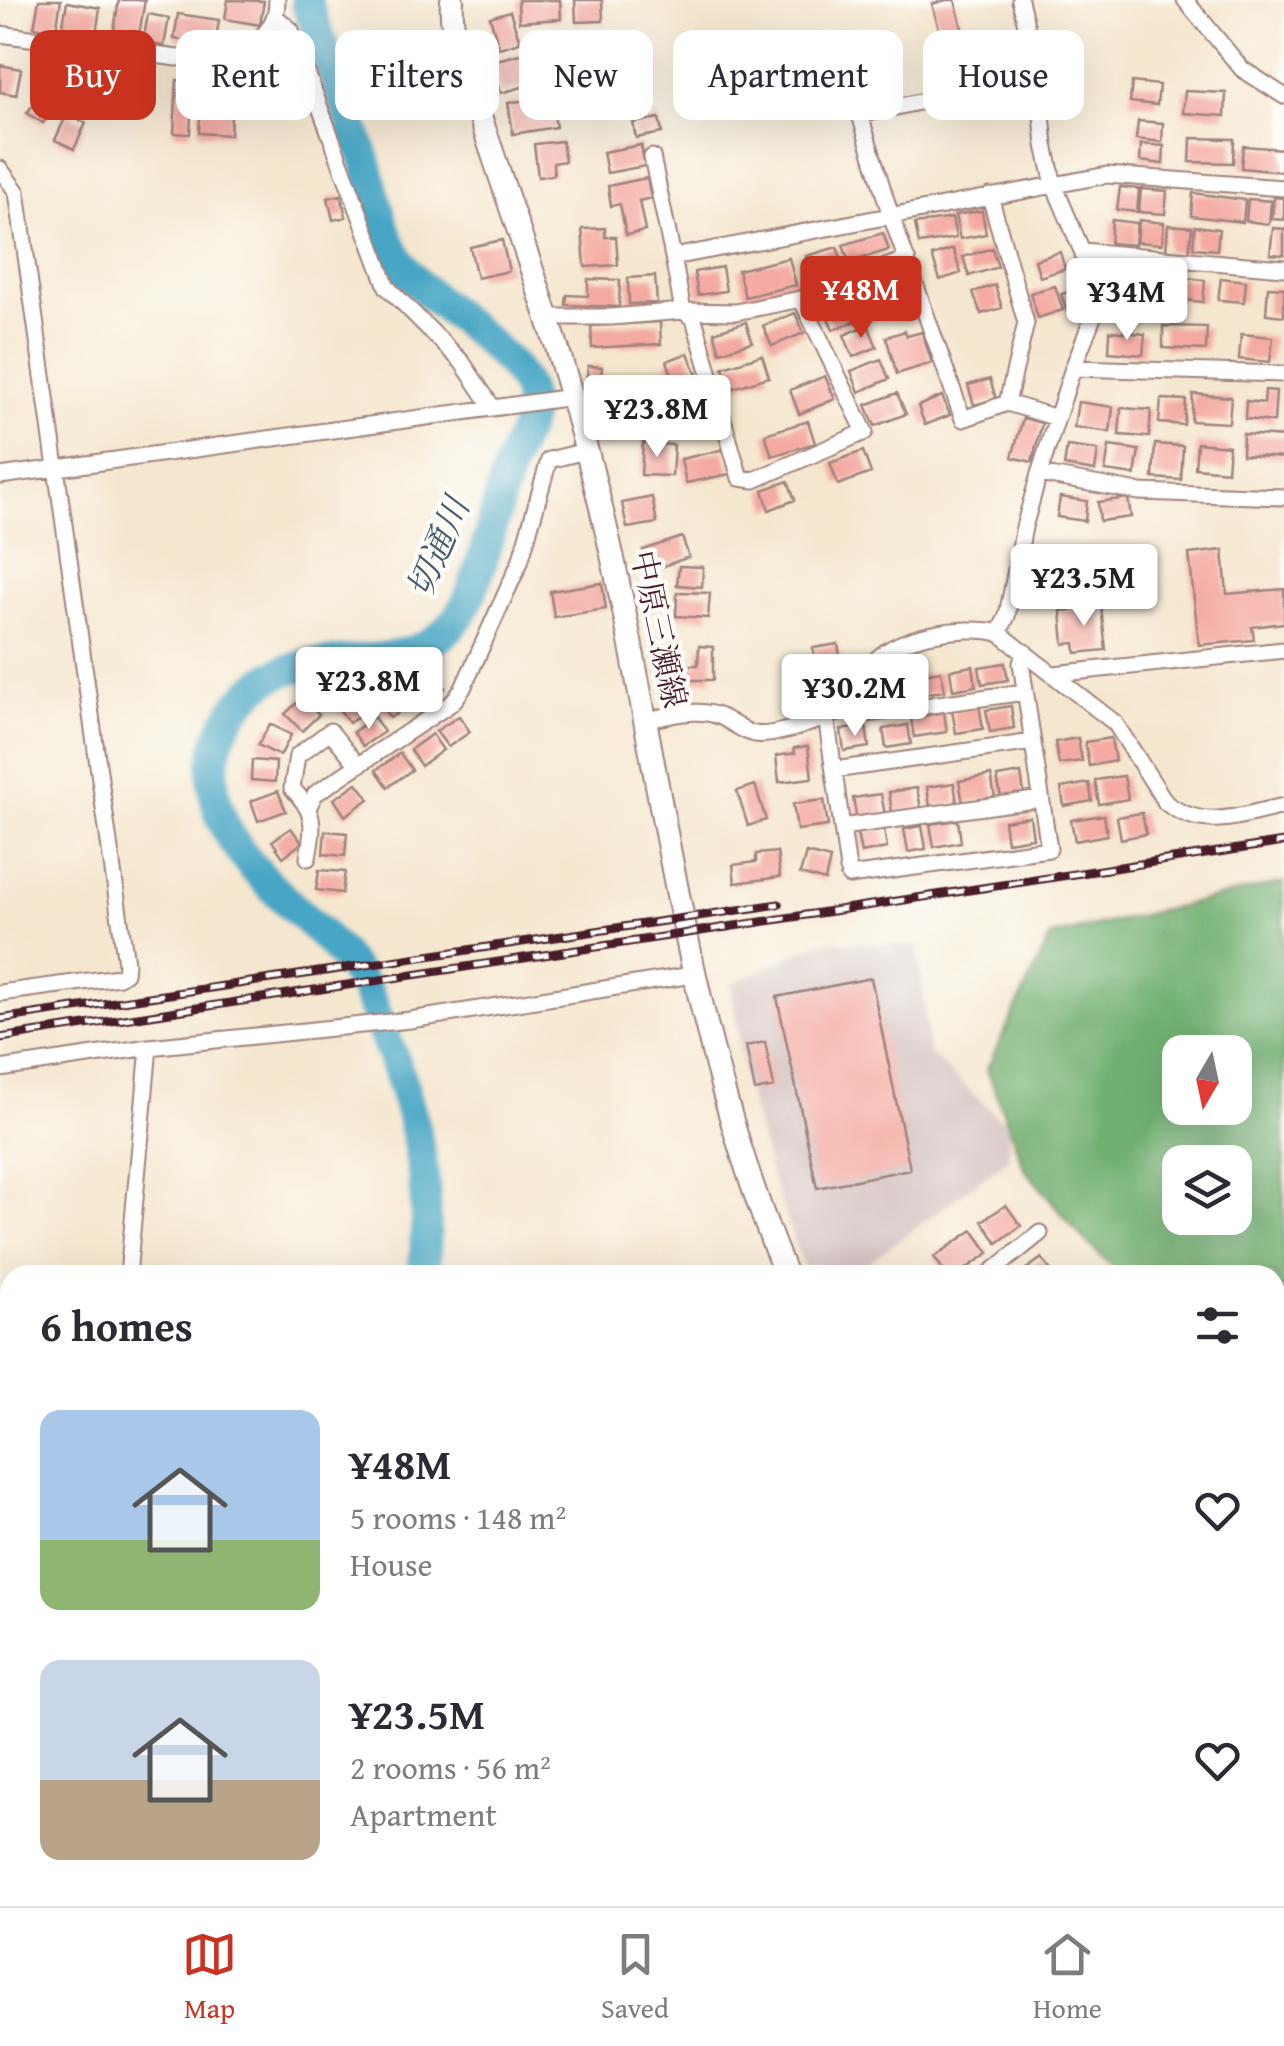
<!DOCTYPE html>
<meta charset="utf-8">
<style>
:root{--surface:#fff;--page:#f7f7f7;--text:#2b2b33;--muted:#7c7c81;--line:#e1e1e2;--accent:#c8321e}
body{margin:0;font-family:"Gentium Book Plus","Noto Serif JP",serif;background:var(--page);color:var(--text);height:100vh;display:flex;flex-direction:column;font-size:38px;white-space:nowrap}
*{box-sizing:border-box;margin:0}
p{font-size:32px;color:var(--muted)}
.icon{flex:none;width:55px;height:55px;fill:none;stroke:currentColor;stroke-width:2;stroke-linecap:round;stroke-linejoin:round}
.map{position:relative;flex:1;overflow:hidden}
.details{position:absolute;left:0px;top:1265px;width:1285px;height:642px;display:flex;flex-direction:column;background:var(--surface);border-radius:30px 30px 0 0;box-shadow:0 10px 40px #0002}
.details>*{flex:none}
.guide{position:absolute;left:30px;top:30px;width:1225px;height:90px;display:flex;gap:20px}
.needle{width:65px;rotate:189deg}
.fabs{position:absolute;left:1162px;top:1035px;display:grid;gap:20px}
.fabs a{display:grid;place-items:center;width:90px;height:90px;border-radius:20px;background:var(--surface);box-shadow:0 10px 40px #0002;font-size:50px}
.price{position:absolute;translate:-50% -85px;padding:0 22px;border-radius:10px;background:#fff;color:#222;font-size:32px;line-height:65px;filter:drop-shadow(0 2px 5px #0008)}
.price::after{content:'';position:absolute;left:50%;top:60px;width:30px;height:22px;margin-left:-15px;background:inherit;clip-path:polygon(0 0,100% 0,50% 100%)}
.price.on{background:var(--accent);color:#fff}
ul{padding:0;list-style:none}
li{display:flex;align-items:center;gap:30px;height:250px;padding:0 40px}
li span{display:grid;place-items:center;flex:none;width:280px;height:200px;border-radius:20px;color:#555}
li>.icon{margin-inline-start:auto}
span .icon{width:120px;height:120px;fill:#fffc;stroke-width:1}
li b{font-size:42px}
h2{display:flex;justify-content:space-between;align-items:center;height:120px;padding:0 40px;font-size:42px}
.chip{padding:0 35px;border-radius:20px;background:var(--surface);box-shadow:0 10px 40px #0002;font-size:35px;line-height:90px}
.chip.on{background:var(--accent);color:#fff}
.dock{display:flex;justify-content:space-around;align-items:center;height:140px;border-top:2px solid var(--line);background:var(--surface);font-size:28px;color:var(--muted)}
.dock a{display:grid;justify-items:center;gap:5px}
.dock .on{color:var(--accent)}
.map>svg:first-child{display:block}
.industrial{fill:#d1bfbe}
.forest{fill:#72b072;stroke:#5e684e;stroke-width:2.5;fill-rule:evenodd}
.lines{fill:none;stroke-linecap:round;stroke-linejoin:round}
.stream{stroke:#46a6c5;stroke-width:5}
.river{stroke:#46a6c5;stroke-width:32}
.building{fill:#f4aaa2}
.street-casing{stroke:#a0837d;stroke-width:19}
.secondary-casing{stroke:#a0837d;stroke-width:24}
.primary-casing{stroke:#a0837d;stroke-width:26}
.path{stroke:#a0837d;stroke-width:4;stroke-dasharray:8 8;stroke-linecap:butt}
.street{stroke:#fff;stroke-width:15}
.secondary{stroke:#fff;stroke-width:20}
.primary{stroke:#fff;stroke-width:22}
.rail-casing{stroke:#4a1f2b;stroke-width:9}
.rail{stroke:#fdfcf7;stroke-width:5;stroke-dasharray:15;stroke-linecap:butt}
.labels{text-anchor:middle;stroke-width:9;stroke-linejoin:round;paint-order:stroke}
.street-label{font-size:32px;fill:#4a1f2b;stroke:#fdfcf7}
.water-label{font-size:35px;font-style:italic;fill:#485c70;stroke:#fdfcf7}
</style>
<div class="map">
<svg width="1284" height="1906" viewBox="0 0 1284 1906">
<rect width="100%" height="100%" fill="#fdfcf7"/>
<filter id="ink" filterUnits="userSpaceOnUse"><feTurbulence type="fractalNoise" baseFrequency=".01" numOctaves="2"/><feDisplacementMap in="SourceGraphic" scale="20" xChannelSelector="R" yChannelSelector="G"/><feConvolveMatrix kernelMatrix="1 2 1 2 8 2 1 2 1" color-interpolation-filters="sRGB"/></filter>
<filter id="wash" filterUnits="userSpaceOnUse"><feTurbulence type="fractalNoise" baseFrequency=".0048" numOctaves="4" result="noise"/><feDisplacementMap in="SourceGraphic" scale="40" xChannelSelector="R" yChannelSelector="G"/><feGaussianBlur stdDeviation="2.25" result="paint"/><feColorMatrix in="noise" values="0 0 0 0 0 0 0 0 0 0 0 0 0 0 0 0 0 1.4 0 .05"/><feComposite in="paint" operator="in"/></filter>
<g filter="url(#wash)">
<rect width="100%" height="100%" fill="#f5e7cf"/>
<!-- industrial -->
<path class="industrial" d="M 824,941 L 918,946 L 929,1053 L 1008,1126 L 1008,1159 L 852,1275 L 806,1275 L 771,1176 L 744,1078 L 732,984 Z
M 1284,1514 L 1284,1906 L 1209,1906 L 1206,1898 L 1275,1898 L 1275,1519 Z
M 890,1898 L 1110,1898 L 1112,1906 L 890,1906 Z"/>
<!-- forest -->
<path class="forest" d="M 1284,882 L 1284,1356 L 1275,1359 L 1275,1275 L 1122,1275 L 1086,1242 L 1025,1169 L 987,1069 L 1051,936 ZM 1180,1052 L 1235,1052 L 1235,1108 L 1180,1108 ZM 1180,1162 L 1235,1162 L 1235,1218 L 1180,1218 Z"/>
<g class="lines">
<!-- stream -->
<path class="stream" d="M 59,1906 L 60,1898"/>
<!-- river -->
<path class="river" d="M 306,0 C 324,53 346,104 364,157 C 376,195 381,236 405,269 C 434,307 516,351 527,393 C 529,399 529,410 528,417 C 526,433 516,446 511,461 C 496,503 488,548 472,591 C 440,675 363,652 295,668 C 249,678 213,728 213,774 C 213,863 307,905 353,970 C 368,990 378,1018 387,1042 C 418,1120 433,1191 423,1275
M 376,1906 L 376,1898"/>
</g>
<g id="blocks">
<!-- building -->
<path class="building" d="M 39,0 L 61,0 L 56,31 L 34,27 Z
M 119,0 L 145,0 L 139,35 L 114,30 Z
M 228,0 L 264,1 L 260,25 L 225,19 Z
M 518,0 L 560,0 L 561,19 L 519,22 Z
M 575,0 L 602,0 L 603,21 L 576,22 Z
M 946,0 L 955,0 L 965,40 L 944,46 L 932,4 Z
M 67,2 L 100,8 L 96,35 L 62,29 Z
M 510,11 L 520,42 L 499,48 L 490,17 Z
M 148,14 L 169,18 L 164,46 L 143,43 Z
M 178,14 L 219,20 L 215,45 L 174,39 Z
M 556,43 L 555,77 L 535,83 L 526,51 Z
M 524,53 L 533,84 L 501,93 L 493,61 Z
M 0,65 L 21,69 L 16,95 L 0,92 Z
M 99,76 L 127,78 L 124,99 L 97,96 Z
M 177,80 L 193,81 L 190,134 L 174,133 Z
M 1132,82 L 1159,85 L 1157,105 L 1130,102 Z
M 45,88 L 60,98 L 43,123 L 27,113 Z
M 1185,91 L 1226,93 L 1225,116 L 1183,113 Z
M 551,96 L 556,127 L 513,134 L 508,103 Z
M 201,97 L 232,99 L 230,135 L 199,133 Z
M 67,114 L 86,123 L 74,149 L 55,140 Z
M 659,118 L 662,133 L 636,138 L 633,123 Z
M 1138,121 L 1163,123 L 1162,142 L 1136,139 Z
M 1191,138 L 1234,139 L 1233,163 L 1190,162 Z
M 562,141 L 565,161 L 553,163 L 554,175 L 538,177 L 534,144 Z
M 1141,144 L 1164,146 L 1163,164 L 1140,161 Z
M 641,145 L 645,166 L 607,173 L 603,152 Z
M 1243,146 L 1284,149 L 1284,172 L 1241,168 Z
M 647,178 L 651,198 L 639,201 L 645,231 L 626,235 L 620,204 L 611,206 L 608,186 Z
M 1120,187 L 1139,189 L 1137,212 L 1117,210 Z
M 1141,189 L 1167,191 L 1165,214 L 1139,212 Z
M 1193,193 L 1245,200 L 1243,222 L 1191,216 Z
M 341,195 L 346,217 L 333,220 L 328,198 Z
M 1274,197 L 1284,198 L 1284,220 L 1272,219 Z
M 1248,199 L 1271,201 L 1269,224 L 1246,221 Z
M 982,211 L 986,234 L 960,239 L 955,215 Z
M 952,218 L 956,238 L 919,244 L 915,224 Z
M 1112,220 L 1137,223 L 1135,245 L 1110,243 Z
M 1139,220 L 1164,223 L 1162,244 L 1137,242 Z
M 1168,225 L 1192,227 L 1189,253 L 1166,251 Z
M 1195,226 L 1219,229 L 1217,250 L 1193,248 Z
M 605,228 L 605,237 L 616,237 L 618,265 L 585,267 L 582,229 Z
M 1273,228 L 1284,229 L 1284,255 L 1270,254 Z
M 883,233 L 889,250 L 849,262 L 843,245 Z
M 502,240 L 509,271 L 477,278 L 470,247 Z
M 837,247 L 845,270 L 814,280 L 806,256 Z
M 992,248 L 998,267 L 969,276 L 963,257 Z
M 953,249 L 961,273 L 940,280 L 932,256 Z
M 1060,252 L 1065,269 L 1040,277 L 1035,260 Z
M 789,258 L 796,285 L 745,297 L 738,270 Z
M 722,267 L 726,291 L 698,295 L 694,272 Z
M 900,268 L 906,286 L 881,293 L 875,275 Z
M 655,276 L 657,303 L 629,304 L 628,278 Z
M 1178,277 L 1205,280 L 1203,302 L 1176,299 Z
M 1138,278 L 1169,281 L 1167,301 L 1136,298 Z
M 1221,278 L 1246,281 L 1244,302 L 1218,300 Z
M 588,279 L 620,280 L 619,307 L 566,305 L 567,295 L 588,296 Z
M 995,285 L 1002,308 L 981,314 L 973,292 Z
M 1055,286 L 1063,310 L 1038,318 L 1030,293 Z
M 1268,287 L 1284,288 L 1284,316 L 1266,314 Z
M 1081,288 L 1086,305 L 1067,311 L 1061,294 Z
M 848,294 L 859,320 L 833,330 L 823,305 Z
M 795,313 L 804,333 L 772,346 L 763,326 Z
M 660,322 L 661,344 L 592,348 L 591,326 Z
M 746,322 L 752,342 L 720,352 L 714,332 Z
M 868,325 L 877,347 L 853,357 L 844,335 Z
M 1163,326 L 1207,327 L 1206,350 L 1163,348 Z
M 905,331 L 907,336 L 922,332 L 932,363 L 897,374 L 886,337 Z
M 1110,331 L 1145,334 L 1143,355 L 1109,352 Z
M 1241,334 L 1273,337 L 1270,362 L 1239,359 Z
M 688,353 L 699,380 L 677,389 L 667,361 Z
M 762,355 L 769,377 L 730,389 L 723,367 Z
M 881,359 L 889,379 L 859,392 L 851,371 Z
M 588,366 L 602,367 L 601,377 L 640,381 L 635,436 L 603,433 L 605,408 L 593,407 L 595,386 L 586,385 Z
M 825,376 L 835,399 L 799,414 L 790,390 Z
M 990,379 L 996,399 L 974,405 L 968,385 Z
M 1265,390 L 1276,391 L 1274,422 L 1245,419 L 1246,401 L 1264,403 Z
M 897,393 L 906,414 L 875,426 L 866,405 Z
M 1193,394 L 1231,397 L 1229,423 L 1191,421 Z
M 673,395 L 674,414 L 656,416 L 655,397 Z
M 942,396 L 950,415 L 925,425 L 918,406 Z
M 1161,399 L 1186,400 L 1184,425 L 1159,423 Z
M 1078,402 L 1113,407 L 1110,432 L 1074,427 Z
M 1121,408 L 1151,410 L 1149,437 L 1119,435 Z
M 1023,418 L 1042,423 L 1032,462 L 1012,457 Z
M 808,421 L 815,443 L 772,456 L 765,434 Z
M 1243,434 L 1284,437 L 1284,458 L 1242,455 Z
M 643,443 L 674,445 L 672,476 L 641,475 Z
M 1197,443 L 1229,446 L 1227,471 L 1195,468 Z
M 1155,444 L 1183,446 L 1181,480 L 1153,478 Z
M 1067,446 L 1098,450 L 1095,471 L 1064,466 Z
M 1109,446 L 1139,450 L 1135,475 L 1105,471 Z
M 725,449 L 730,474 L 686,483 L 681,459 Z
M 863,451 L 871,473 L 838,485 L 830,463 Z
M 788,481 L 795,500 L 769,510 L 763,490 Z
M 652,497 L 657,523 L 627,528 L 622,503 Z
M 1060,497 L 1087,501 L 1085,521 L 1057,517 Z
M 1128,498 L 1131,517 L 1100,521 L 1098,502 Z
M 682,537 L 689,557 L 650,571 L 643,550 Z
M 1223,550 L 1227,594 L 1284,589 L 1284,623 L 1252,627 L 1254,640 L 1199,645 L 1189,554 Z
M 679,566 L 703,567 L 702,587 L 677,585 Z
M 602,583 L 606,609 L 554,617 L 550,591 Z
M 677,592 L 710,593 L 708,618 L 676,616 Z
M 1101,607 L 1106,650 L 1076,653 L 1075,643 L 1064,644 L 1061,611 Z
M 838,644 L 842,670 L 817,674 L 813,648 Z
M 699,646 L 713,647 L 713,680 L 676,680 L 676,665 L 698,665 Z
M 1005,663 L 1008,680 L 982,684 L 979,667 Z
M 973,666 L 976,686 L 953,690 L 950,670 Z
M 434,671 L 445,688 L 419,706 L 408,690 Z
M 941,671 L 945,691 L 921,694 L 918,675 Z
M 910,673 L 914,697 L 881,703 L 877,678 Z
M 392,686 L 406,707 L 390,718 L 376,698 Z
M 359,691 L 371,708 L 349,723 L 337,706 Z
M 302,698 L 319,715 L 302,731 L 285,714 Z
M 979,705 L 983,729 L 956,733 L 952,710 Z
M 1011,706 L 1014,728 L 990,732 L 986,710 Z
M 944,712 L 947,732 L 914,737 L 911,718 Z
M 459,716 L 470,732 L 448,747 L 436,731 Z
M 374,717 L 384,732 L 363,746 L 353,732 Z
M 270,724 L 291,735 L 280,756 L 258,745 Z
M 908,725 L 911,744 L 886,748 L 883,729 Z
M 866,726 L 869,747 L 844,751 L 841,730 Z
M 432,734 L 443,750 L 421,766 L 410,750 Z
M 1078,738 L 1082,761 L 1059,764 L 1055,742 Z
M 1111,738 L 1115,761 L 1089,766 L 1085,742 Z
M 808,746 L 812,778 L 779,782 L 776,756 L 795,753 L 794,748 Z
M 400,753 L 412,770 L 388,787 L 376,770 Z
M 252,760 L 276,762 L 275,782 L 251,780 Z
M 1021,773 L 1024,794 L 1001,797 L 997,777 Z
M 991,775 L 995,798 L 963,803 L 959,781 Z
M 1124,776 L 1128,799 L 1099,804 L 1095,780 Z
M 357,783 L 369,799 L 345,816 L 334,799 Z
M 954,783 L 957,803 L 930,807 L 927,787 Z
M 1089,783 L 1092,801 L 1064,806 L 1061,788 Z
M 755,785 L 766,820 L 748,826 L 737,791 Z
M 917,788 L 921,808 L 892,813 L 889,792 Z
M 278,791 L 286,811 L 258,821 L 251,801 Z
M 881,794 L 885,815 L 857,820 L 853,798 Z
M 824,800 L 828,826 L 797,830 L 793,804 Z
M 1142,813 L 1146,834 L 1121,839 L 1117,817 Z
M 1104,815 L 1107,835 L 1075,841 L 1071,820 Z
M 1030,817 L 1033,838 L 1007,842 L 1004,821 Z
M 958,820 L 961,842 L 934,847 L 930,824 Z
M 922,826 L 926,849 L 908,852 L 904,829 Z
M 291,828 L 302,843 L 283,857 L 272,841 Z
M 884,829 L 887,848 L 861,853 L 857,833 Z
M 325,831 L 347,833 L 345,856 L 323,854 Z
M 777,852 L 780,877 L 735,883 L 733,865 L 756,862 L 756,854 Z
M 806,853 L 830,859 L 825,881 L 800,874 Z
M 319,870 L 345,872 L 342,893 L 316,890 Z
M 871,978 L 910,1169 L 817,1188 L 777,997 Z
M 765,1042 L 774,1087 L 755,1091 L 746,1046 Z
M 1006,1205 L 1021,1226 L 997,1243 L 982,1221 Z
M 973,1230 L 989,1253 L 957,1275 L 947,1275 L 934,1257 Z
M 1042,1258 L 1054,1275 L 1018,1275 Z
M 1284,1554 L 1284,1866 L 1275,1870 L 1275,1558 Z
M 1017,1898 L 1082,1898 L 1069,1906 L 1003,1906 Z"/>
</g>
</g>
<g filter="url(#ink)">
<use href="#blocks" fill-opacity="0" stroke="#a0837d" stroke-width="2.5"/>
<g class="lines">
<defs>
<path id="street" d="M 1185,0 L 1242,69 L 1284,96
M 277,18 L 291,30 L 387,287 L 462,362 L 493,408
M 0,34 L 177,58 C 218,56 277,52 277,0
M 946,96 L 860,115 L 890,213 L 963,419 L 1007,403 L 1057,418
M 652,157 L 673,257
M 0,169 L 17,192 L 126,963 L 125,973 L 119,977 L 0,993
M 990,196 L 1026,323 L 1007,403
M 1082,251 L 1284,268
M 683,311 L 694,319 L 740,478 L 754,480 L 865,432 L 801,299
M 683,311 L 736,312 L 801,299 L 907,259
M 548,317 L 611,317 L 683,311 L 673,257 L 1107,175 L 1284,188
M 1073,368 L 1284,374
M 1039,474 L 1139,492 L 1284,497
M 0,476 L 572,397
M 999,633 L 1007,616 L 1024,527 L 1039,474 L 1073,368 L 1097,307 L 1082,251 L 1054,185 L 1045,145 L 1038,75 L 1020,0
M 1054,674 L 1284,650
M 855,703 L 866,714 L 1025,692
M 826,716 L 849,876 L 1049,849 L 1021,663 L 1025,652
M 645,721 C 668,715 699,707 721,717 C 732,722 743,732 755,734 C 773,738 826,718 844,710 C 865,701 860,682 871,666 C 892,635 966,624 999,633 L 1115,723 L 1166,803 C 1205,832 1241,815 1284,806
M 834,770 L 1033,742
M 309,806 L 315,794 L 453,702 L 463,688 L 520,562 L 549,460 L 586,451
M 842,827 L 1041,799
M 308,858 C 314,823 316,814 292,788 L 297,756 L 330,731 L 357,764
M 0,1069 L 149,1047 L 410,1020 L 692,975
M 128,1275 L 149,1047
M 988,1275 L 1040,1233
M 0,1484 L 10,1486
M 881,1898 L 881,1906
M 78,1906 L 79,1898
M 400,1906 L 401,1898"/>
<path id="secondary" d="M 1275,1467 L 1284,1462"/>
<path id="primary" d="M 452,0 C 449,39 468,80 480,116 C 500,174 519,231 538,288 C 574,395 603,506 625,616 C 670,839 698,1064 786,1275
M 1129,1898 L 1132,1906"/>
</defs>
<!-- street casing -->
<use href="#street" class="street-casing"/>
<!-- secondary casing -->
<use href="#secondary" class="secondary-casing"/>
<!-- primary casing -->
<use href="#primary" class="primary-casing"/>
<!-- path -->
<path class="path" d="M 719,1906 L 719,1898"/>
<!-- street -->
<use href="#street" class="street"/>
<!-- secondary -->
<use href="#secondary" class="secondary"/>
<!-- primary -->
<use href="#primary" class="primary"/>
<defs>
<path id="rail" d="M 0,1019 L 779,904
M 0,1038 L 1284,842"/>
</defs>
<!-- rail casing -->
<use href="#rail" class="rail-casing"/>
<!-- rail -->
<use href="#rail" class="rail"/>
</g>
</g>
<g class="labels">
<!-- street labels -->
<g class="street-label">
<text transform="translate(659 629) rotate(78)" y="11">中原三瀬線</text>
</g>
<!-- water labels -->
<g class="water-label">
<text transform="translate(438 548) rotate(-67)" y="12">切通川</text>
</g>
</g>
</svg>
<div class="fabs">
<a><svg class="needle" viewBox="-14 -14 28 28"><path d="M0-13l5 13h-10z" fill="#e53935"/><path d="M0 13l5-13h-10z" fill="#7c7c81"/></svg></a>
<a><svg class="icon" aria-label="layers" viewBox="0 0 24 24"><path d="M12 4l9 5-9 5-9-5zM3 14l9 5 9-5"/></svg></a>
</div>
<b class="price on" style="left:861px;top:341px">¥48M</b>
<b class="price" style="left:1127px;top:343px">¥34M</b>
<b class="price" style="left:657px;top:460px">¥23.8M</b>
<b class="price" style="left:1084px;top:629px">¥23.5M</b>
<b class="price" style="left:369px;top:732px">¥23.8M</b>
<b class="price" style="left:855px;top:739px">¥30.2M</b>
<div class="guide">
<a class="chip on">Buy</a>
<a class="chip">Rent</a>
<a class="chip">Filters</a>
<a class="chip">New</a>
<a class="chip">Apartment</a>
<a class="chip">House</a>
</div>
<section class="details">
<h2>6 homes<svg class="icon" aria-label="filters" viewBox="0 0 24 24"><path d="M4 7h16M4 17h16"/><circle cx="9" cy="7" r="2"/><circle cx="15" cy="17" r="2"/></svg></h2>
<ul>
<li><span style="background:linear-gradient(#a9c7e8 65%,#8fb573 0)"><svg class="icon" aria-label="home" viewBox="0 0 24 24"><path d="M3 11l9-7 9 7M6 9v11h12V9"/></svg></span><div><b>¥48M</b><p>5 rooms · 148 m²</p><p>House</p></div><svg class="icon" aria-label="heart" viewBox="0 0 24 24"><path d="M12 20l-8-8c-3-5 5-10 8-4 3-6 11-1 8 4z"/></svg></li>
<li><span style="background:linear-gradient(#c9d6e8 60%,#b9a48a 0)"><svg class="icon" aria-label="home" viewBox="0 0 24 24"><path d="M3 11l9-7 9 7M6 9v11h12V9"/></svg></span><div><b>¥23.5M</b><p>2 rooms · 56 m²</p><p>Apartment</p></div><svg class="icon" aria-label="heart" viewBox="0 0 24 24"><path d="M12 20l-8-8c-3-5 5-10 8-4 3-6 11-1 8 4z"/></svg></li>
</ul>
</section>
</div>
<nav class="dock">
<a class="on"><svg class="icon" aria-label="map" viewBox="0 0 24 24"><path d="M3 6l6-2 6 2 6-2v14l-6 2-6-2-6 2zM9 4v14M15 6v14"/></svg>Map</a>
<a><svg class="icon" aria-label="saved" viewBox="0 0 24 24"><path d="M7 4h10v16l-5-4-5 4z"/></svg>Saved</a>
<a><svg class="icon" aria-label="home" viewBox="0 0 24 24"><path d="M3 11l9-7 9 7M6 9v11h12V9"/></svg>Home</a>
</nav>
